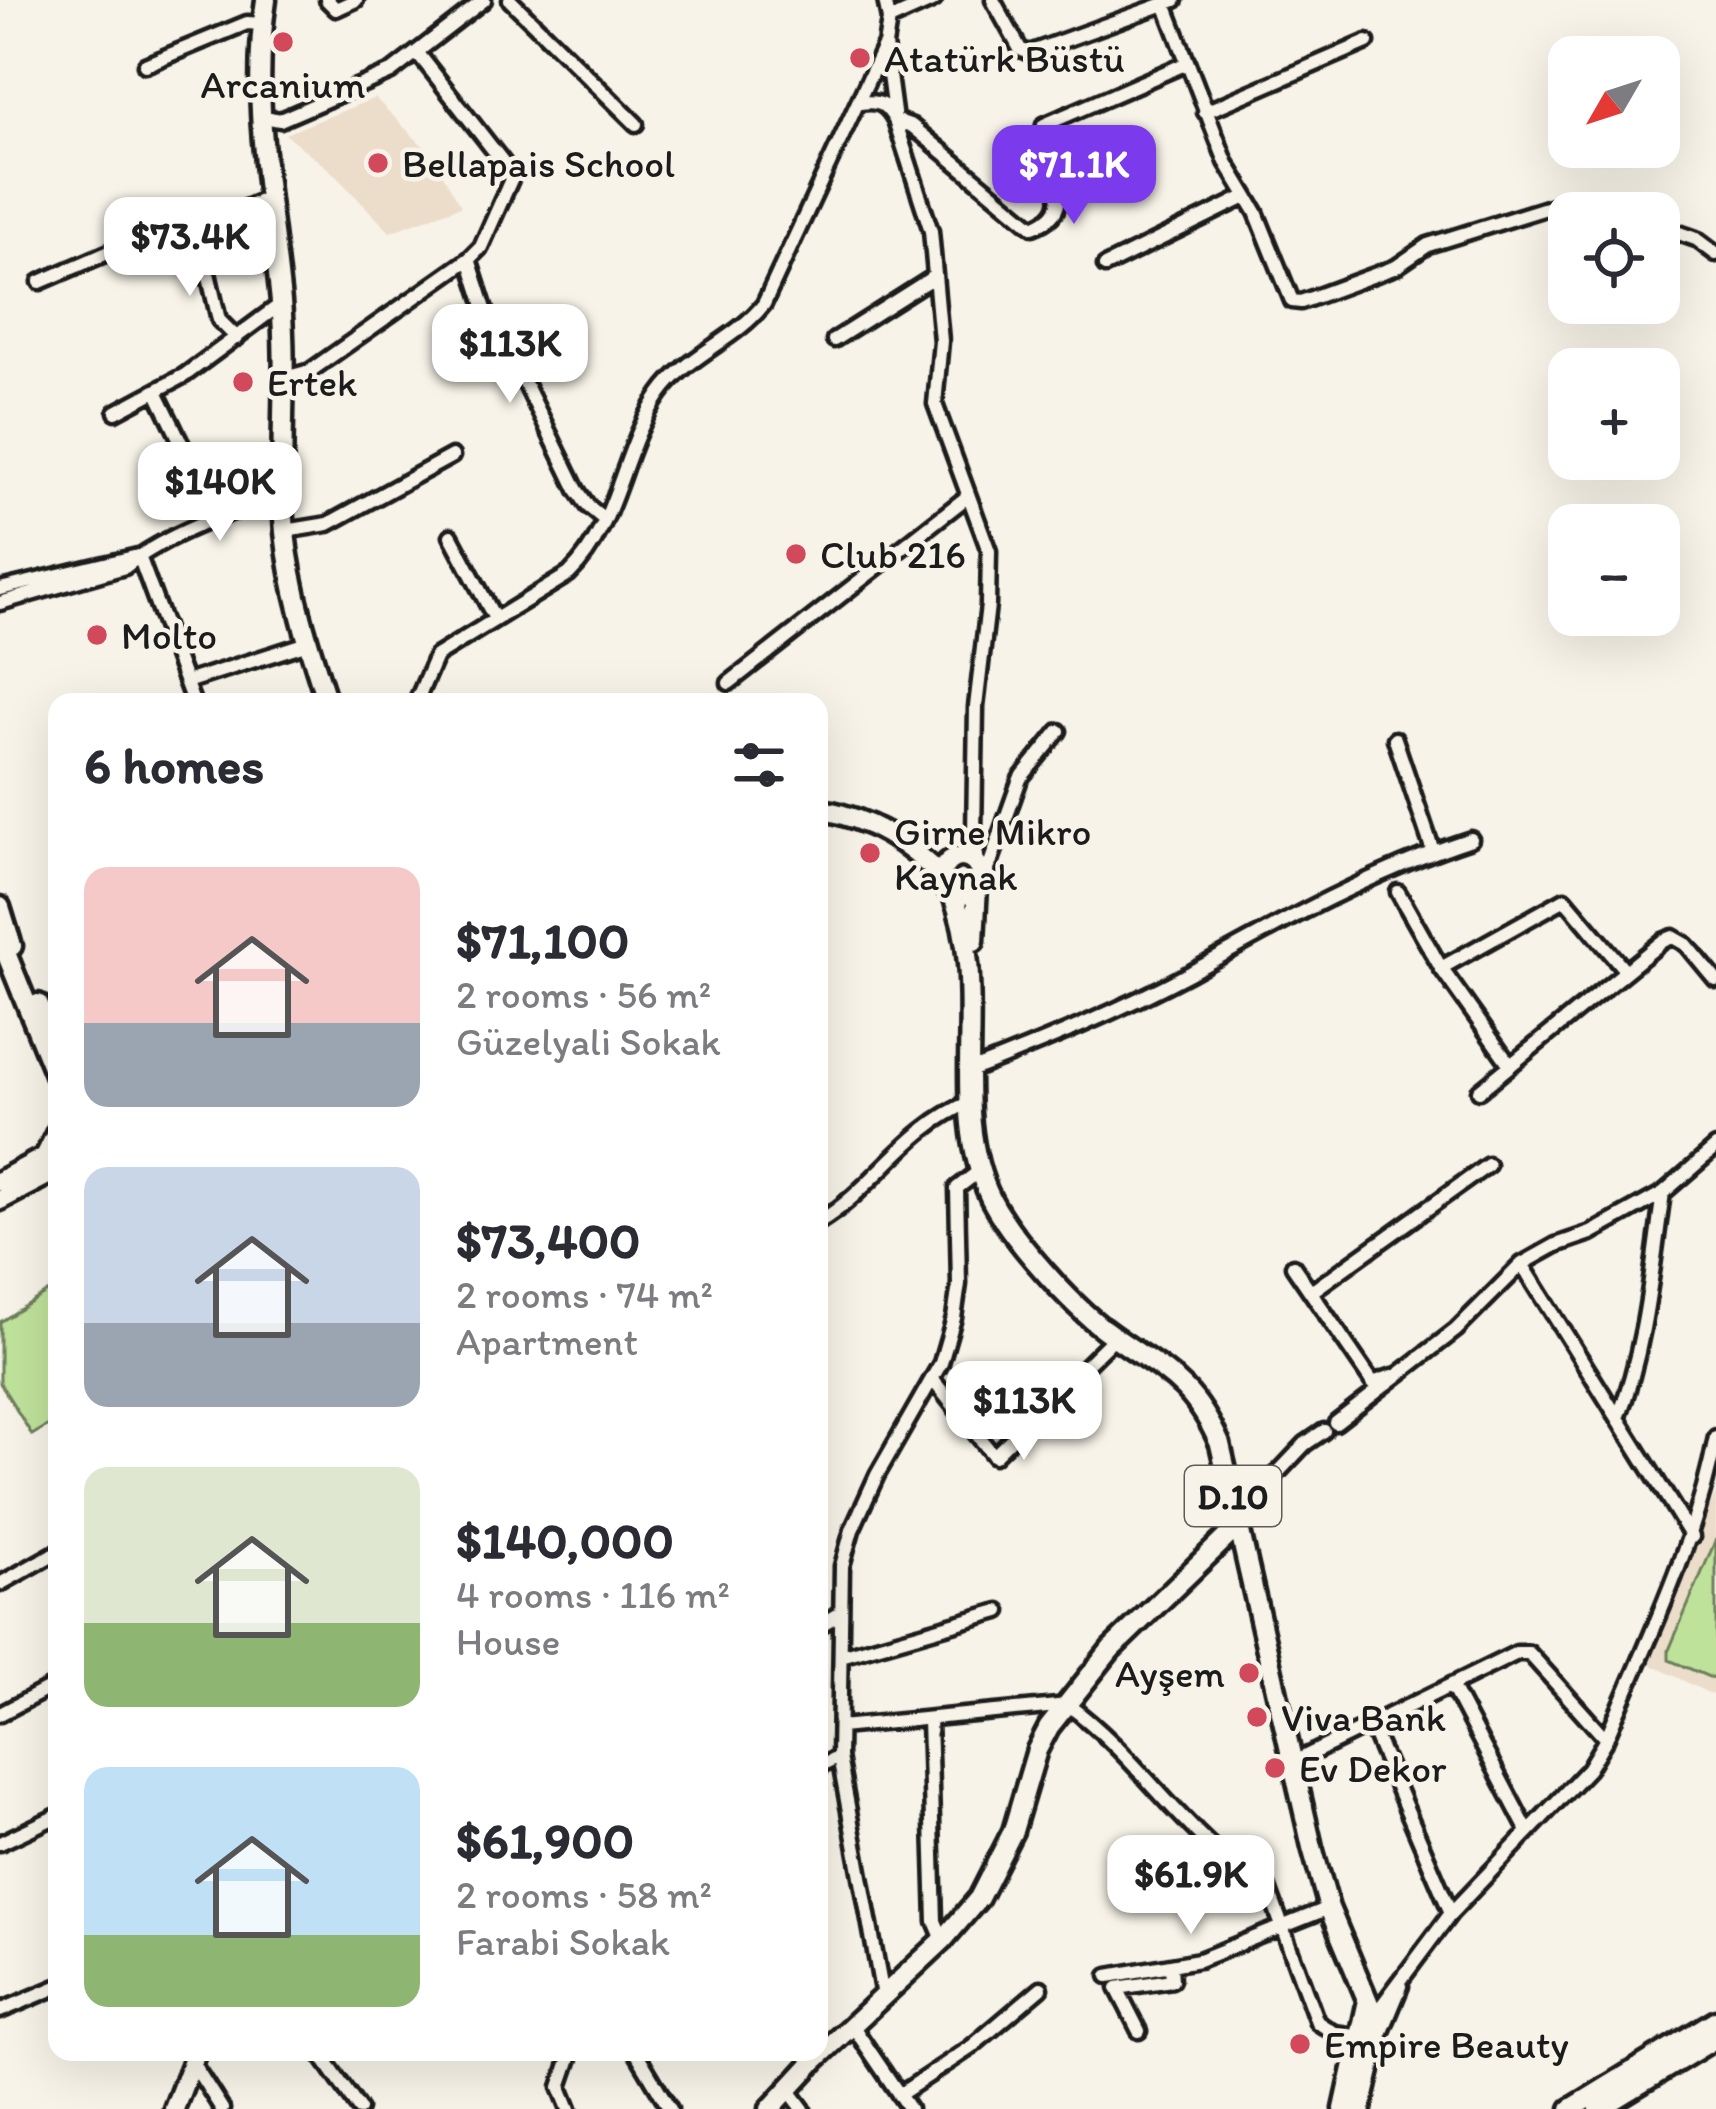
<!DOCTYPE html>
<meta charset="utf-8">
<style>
:root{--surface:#fff;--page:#f2f2f3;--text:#2b2b33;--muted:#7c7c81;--accent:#7c3aed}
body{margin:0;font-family:Itim,sans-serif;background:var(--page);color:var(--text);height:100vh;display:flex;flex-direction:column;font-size:45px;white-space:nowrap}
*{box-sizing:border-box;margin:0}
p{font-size:39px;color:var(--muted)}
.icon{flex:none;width:66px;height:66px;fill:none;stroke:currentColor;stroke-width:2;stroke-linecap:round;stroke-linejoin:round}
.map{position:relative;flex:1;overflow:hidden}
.drawer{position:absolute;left:48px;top:693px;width:780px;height:1368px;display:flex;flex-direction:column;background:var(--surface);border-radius:24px;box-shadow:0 12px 48px #0002}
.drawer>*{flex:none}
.needle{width:78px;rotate:231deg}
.tools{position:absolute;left:1548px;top:36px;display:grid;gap:24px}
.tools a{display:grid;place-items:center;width:132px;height:132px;border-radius:24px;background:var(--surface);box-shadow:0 12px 48px #0002;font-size:60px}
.price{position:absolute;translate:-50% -102px;padding:0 27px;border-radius:24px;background:#fff;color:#222;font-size:39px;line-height:78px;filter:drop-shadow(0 3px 6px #0008)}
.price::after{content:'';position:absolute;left:50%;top:72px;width:36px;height:27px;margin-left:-18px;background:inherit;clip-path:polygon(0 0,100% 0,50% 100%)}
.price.on{background:var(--accent);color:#fff}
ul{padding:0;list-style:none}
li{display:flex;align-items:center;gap:36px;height:300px;padding:0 36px}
li span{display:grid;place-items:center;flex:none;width:336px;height:240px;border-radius:24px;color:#555}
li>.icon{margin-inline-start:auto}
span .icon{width:144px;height:144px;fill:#fffc;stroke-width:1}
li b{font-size:51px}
h2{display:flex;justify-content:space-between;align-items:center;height:144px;padding:0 36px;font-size:51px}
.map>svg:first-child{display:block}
.built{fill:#ebddc9}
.green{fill:#bfe29b;stroke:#6e7f5c;stroke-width:3}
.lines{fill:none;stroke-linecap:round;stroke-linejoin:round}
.street-casing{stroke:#1c1c1c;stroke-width:21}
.secondary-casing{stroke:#1c1c1c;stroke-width:27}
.primary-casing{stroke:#1c1c1c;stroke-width:27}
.street{stroke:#f7f3e8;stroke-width:12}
.secondary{stroke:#f7f3e8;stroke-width:18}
.primary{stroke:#f7f3e8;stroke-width:18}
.poi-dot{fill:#d1495b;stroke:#f7f3e8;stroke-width:4.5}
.labels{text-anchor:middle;stroke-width:9;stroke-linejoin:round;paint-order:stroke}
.shield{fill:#f7f3e8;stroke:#5e5c59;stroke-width:3}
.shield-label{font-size:36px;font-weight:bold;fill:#1c1c1c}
.poi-label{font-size:39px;fill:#1c1c1c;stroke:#f7f3e8;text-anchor:start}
</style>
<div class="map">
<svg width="1716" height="2109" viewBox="0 0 1716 2109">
<rect width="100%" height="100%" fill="#f7f3e8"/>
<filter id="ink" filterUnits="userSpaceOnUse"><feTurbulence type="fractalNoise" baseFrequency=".00833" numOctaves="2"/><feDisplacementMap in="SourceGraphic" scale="24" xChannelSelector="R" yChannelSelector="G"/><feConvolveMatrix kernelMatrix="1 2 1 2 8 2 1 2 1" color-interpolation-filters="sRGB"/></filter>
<g filter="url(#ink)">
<!-- built -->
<path class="built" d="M 375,98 L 431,154 L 461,206 L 390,232 L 331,171 L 285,134 Z
M 1716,1493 L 1716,1697 L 1646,1662 Z"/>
<!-- green -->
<path class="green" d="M 57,1286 L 57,1420 L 32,1435 L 0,1383 L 0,1322 Z
M 1716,1539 L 1716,1680 L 1669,1660 L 1669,1650 Z"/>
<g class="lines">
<defs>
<path id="street" d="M 327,0 L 336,9 L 356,0
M 510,0 L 636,124
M 885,0 L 889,20 L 885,45 L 895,120 L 931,231 L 941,341 L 935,404 L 989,551 L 988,605 L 976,707 L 974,836 L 979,870
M 993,0 L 1020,49 L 1029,53 L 1175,0
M 1165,4 L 1226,162 L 1256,212 L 1292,301 L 1301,302 L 1396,267 L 1428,245 L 1559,204 L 1616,213
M 889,20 L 934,0
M 145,65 L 247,23 L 262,24
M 860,103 C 879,100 886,104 895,120 L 912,126 L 1033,227 C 1091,205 1030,161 1044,125 L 1185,64
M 1205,112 L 1367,42
M 259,116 L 280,120 L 391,72 L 484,0
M 197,226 L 219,320 L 237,338
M 1659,226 L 1696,239 L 1716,254
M 469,259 L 485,309 L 506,344 L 577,490 L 588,506 L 605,520
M 1105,266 L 1245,197
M 40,282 L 172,225 L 197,226 L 218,220 L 268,198
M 834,340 L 935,276
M 285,378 L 310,371 L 469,259 L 481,247 L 513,175 L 417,52
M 156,391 L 191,463 L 209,522
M 116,412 L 185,375 L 281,304
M 285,531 L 328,524 L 452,456
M 451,536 L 494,617
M 139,556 L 193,702
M 0,589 L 138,556
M 0,603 L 125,567 C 169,532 231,512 285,494
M 186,682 L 308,643
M 729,683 L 967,497
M 416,702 L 436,656 L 569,574 C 619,525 621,449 660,394 C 688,354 735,341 764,304 L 884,46
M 1395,739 L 1433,851
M 962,858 L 973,837
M 980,876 L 987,872 L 1020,779 L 1059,731
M 1398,892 L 1441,968 L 1510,1065
M 1441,968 L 1565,899 L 1624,969
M 972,1070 C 1046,1041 1119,1011 1190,973 C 1280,923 1373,871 1471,839
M 1479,1091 L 1663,941 L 1673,937 L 1687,945 L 1716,980
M 819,1222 C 876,1187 907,1127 971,1102
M 1522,1264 L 1692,1537
M 1293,1266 L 1373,1383 L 1393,1376
M 1311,1292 L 1488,1165
M 933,1380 L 994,1456 L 1115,1337
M 1618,1418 C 1646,1347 1652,1268 1663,1193
M 1336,1423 L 1456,1330 L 1522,1264 L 1556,1245 L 1591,1233 L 1663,1193 L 1716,1147
M 1237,1516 L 1305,1444 L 1324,1431
M 0,1584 L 57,1552
M 819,1626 L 841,1613
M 841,1656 L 999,1611
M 1451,1685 L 1528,1832
M 0,1714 L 57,1684
M 929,1720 L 935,1921 L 943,1940
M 1371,1726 L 1451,1913
M 840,1727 L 1068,1705 C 1126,1747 1166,1807 1219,1853 C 1234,1867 1254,1869 1267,1885 L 1317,2022 L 1334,2033 L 1362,2037
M 1292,1763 L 1517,1653 L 1529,1653 L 1606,1739
M 819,1767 L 839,1757
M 0,1843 L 57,1816
M 1108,1976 L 1199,1960 L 1329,1908
M 883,1996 L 839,1757 L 842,1566 L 852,1530 L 877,1475 L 941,1363 L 954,1318 L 959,1284 L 957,1188 L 978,1172
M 0,2011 L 57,1987
M 1371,2020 L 1451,1913 L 1588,1769 L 1606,1739 C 1649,1638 1695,1545 1716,1437
M 852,2025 L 909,2109
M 1139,2031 L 1117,1988 L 1172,1980 L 1171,1966
M 1379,2039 L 1401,1986
M 319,2052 L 359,2109
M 636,2052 L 670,2109
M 192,2062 L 222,2109
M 788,2089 L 803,2109
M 899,2095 L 970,2048 L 1041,1988
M 569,2109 L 560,2087 L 572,2052"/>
<path id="secondary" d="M 266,0 C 250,103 271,200 281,302 C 288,379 278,456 285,532 C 291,591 309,647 327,702
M 0,1181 L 54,1152
M 0,1200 L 57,1170
M 174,2109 L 196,2052
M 770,2109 L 815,2060 L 943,1940 L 979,1898 L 1013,1831 L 1037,1750 L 1049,1727 L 1111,1649 L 1239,1525"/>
<path id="primary" d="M 819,809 C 871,819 907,841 943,879
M942 876a19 19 0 1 1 38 0a19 19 0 1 1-38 0Z
M 952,893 C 992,991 945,1106 991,1199 C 1011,1238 1070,1304 1105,1330 C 1160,1371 1190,1376 1220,1444 L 1312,1847 L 1329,1908 L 1377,2023 L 1375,2049 L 1361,2109
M 0,907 L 12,946
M 0,938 L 57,1079
M 974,941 L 977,886
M 38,1004 L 57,1043
M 44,1159 L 57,1132
M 1344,2109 L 1367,2005
M 1571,2109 L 1716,2020
M 1599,2109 L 1716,2038"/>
</defs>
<!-- street casing -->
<use href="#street" class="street-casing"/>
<!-- secondary casing -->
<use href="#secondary" class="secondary-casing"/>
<!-- primary casing -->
<use href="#primary" class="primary-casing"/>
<!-- street -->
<use href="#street" class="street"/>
<!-- secondary -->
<use href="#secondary" class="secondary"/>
<!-- primary -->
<use href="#primary" class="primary"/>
</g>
</g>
<!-- markers -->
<g class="poi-dot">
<circle cx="283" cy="42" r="12"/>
<circle cx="860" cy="58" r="12"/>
<circle cx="378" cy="163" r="12"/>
<circle cx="243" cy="382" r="12"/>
<circle cx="796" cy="554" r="12"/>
<circle cx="97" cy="635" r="12"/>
<circle cx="870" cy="853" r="12"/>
<circle cx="1249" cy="1673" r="12"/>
<circle cx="1257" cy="1717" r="12"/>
<circle cx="1275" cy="1768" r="12"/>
<circle cx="1300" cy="2044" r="12"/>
</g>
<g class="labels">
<!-- shield labels -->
<rect class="shield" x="1185" y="1466" width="96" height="60" rx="9"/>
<g class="shield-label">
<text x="1233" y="1509">D.10</text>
</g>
<!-- poi labels -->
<g class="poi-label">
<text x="884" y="72">Atatürk Büstü</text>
<text x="283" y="98" text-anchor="middle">Arcanium</text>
<text x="402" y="177">Bellapais School</text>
<text x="267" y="396">Ertek</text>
<text x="820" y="568">Club 216</text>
<text x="121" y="649">Molto</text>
<text x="894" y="845">Girne Mikro<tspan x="894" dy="45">Kaynak</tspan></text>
<text x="1225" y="1687" text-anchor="end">Ayşem</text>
<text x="1281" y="1731">Viva Bank</text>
<text x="1299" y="1782">Ev Dekor</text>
<text x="1324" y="2058">Empire Beauty</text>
</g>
</g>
</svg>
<div class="tools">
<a><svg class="needle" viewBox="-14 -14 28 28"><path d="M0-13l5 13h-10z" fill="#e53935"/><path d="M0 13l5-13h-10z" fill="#7c7c81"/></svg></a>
<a><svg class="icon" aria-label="locate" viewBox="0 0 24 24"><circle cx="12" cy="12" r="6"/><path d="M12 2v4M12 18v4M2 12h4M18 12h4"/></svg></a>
<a>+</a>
<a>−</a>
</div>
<b class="price on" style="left:1074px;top:227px">$71.1K</b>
<b class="price" style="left:190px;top:299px">$73.4K</b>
<b class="price" style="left:510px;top:406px">$113K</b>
<b class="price" style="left:220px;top:544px">$140K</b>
<b class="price" style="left:1024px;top:1463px">$113K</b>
<b class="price" style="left:1191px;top:1937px">$61.9K</b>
<section class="drawer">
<h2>6 homes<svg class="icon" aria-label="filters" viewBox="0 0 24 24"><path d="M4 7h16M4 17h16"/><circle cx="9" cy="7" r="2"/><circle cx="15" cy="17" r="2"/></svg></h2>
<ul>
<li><span style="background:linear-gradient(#f6c9c9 65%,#9aa5b1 0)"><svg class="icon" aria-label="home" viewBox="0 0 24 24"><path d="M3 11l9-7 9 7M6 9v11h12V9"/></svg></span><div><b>$71,100</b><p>2 rooms · 56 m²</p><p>Güzelyali Sokak</p></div></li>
<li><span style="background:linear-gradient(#c9d6e8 65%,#9aa5b1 0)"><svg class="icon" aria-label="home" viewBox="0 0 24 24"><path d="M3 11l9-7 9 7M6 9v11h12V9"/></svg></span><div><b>$73,400</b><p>2 rooms · 74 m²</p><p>Apartment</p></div></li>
<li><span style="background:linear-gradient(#dfe7d0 65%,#8fb573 0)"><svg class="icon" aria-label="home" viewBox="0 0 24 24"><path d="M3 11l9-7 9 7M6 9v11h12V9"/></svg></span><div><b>$140,000</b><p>4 rooms · 116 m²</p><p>House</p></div></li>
<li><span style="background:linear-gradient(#bfe0f5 70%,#8fb573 0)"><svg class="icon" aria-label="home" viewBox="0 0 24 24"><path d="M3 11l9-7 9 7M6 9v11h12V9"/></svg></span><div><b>$61,900</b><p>2 rooms · 58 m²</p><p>Farabi Sokak</p></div></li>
</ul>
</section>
</div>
